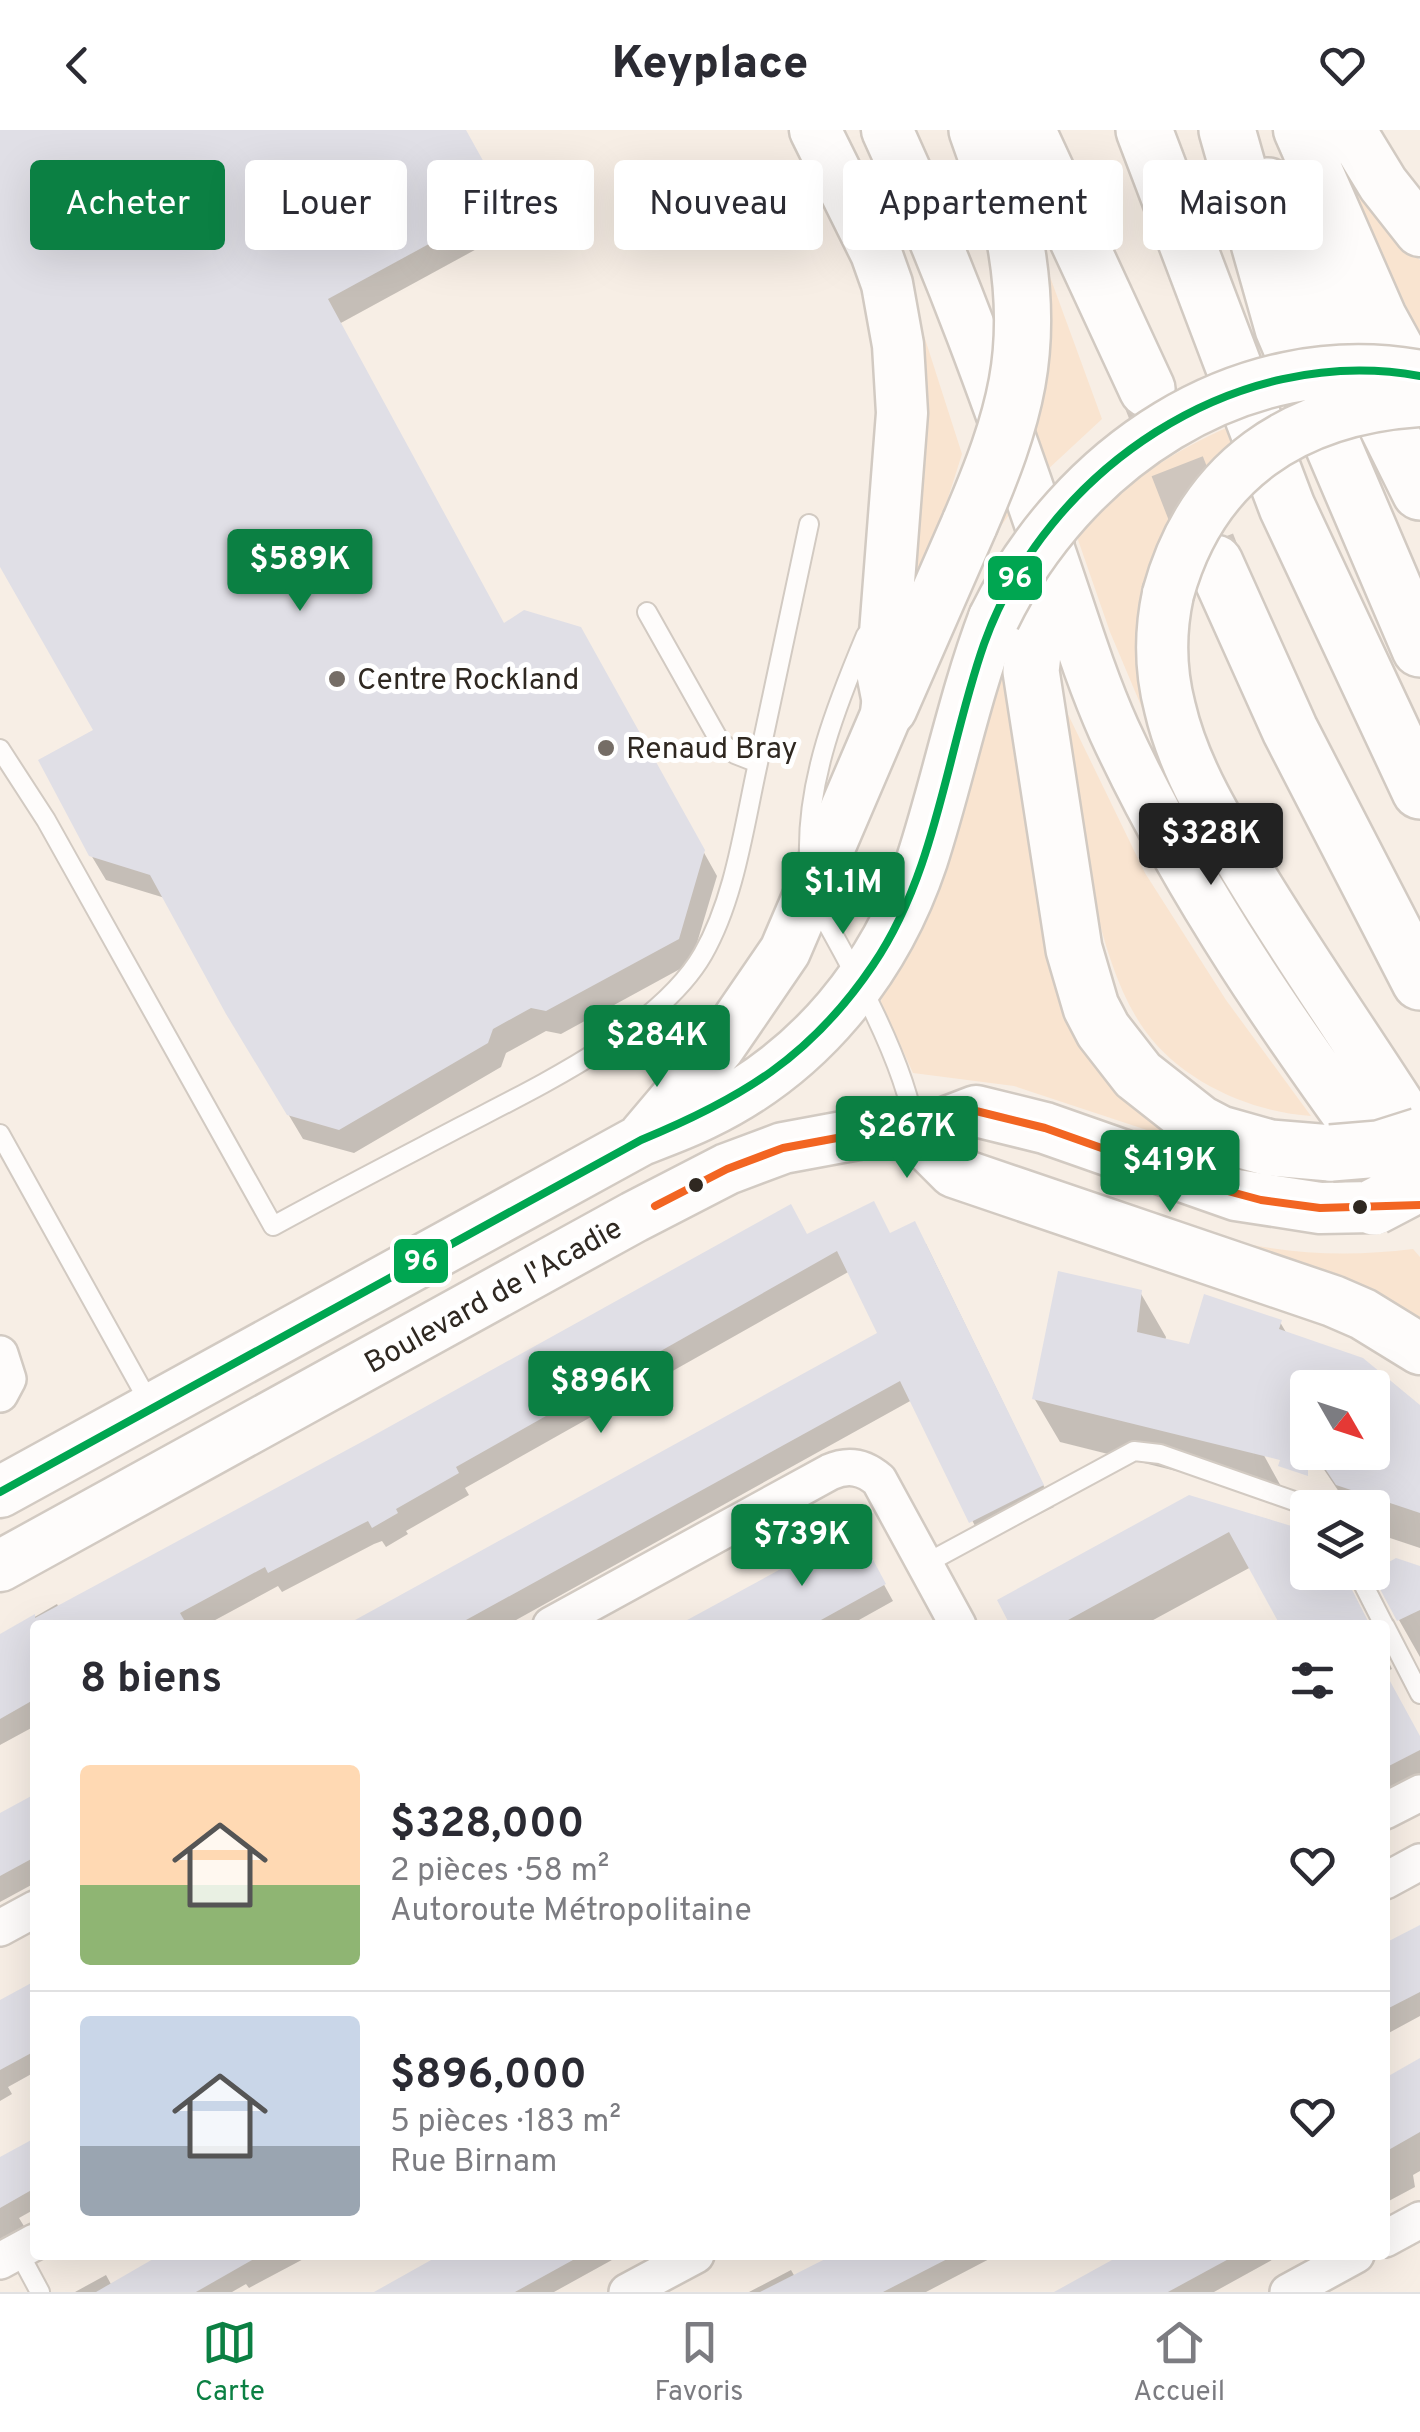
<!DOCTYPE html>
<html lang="fr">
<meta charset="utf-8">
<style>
:root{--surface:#fff;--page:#f2f2f3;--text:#2b2b33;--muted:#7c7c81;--line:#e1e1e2;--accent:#0b8043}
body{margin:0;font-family:Overpass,sans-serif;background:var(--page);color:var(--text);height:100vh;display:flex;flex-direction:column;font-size:38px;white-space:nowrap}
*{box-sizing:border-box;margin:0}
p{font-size:32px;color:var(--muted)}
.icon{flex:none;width:55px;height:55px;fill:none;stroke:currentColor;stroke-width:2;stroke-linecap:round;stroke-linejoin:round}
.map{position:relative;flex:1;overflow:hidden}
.sheet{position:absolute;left:30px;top:1490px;width:1360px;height:640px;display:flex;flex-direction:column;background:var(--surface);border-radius:10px;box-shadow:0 10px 40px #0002}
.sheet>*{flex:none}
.hud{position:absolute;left:30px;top:30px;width:1360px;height:90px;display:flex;gap:20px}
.needle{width:65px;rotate:129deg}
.buttons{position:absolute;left:1290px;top:1240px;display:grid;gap:20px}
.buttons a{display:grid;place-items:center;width:100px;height:100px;border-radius:10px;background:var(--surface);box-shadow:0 10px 40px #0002;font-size:50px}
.price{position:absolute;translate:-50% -85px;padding:0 22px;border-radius:10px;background:var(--accent);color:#fff;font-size:32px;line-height:65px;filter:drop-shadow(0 2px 5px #0008)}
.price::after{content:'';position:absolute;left:50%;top:60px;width:30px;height:22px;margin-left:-15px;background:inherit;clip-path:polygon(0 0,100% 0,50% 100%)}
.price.selected{background:#222;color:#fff}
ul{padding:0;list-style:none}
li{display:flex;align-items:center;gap:30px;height:250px;padding:0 50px}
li+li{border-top:2px solid var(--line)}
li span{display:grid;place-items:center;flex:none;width:280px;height:200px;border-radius:10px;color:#555}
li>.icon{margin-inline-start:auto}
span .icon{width:120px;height:120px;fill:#fffc;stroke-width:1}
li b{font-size:42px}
h2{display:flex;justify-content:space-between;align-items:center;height:120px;padding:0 50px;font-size:42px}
.chip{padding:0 35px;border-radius:10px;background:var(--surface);box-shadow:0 10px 40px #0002;font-size:35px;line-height:90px}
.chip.selected{background:var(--accent);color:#fff}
header{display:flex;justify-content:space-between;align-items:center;height:130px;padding:0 50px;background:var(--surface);font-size:45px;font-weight:800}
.tabs{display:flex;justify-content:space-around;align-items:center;height:140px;border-top:2px solid var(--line);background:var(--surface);font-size:28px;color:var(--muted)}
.tabs a{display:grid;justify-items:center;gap:5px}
.tabs .selected{color:var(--accent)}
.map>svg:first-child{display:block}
.green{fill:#f9e4d0}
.shadow{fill:#0003}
.building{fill:#e0dfe6}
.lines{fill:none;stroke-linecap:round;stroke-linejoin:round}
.motorway-tunnel{stroke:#cfc6be;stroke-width:55;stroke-dasharray:55 28;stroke-linecap:butt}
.service-casing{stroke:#d2cac2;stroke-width:22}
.minor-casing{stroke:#d2cac2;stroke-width:40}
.secondary-casing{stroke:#d2cac2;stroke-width:55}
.motorway-casing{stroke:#d2cac2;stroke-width:60}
.service{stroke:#fefcfb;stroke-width:18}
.minor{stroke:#fefcfb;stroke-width:35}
.secondary{stroke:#fefcfb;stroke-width:50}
.motorway{stroke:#fefcfb;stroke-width:55}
.secondary-bridge-casing{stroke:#d2cac2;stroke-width:55;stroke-linecap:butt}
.motorway-bridge-casing{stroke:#d2cac2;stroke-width:60;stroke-linecap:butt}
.secondary-bridge{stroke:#fefcfb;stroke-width:50}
.motorway-bridge{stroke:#fefcfb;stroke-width:55}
.bus-1-casing{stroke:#fff;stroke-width:15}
.bus-2-casing{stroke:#fff;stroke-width:15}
.bus-1{stroke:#00a651;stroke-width:8}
.bus-2{stroke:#f26522;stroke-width:8}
.poi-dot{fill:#756d66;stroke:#fff;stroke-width:4}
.bus-dot{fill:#2f2821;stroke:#fff;stroke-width:4}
.labels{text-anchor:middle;stroke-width:10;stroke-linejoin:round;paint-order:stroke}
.poi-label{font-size:30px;fill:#2f2821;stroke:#fff;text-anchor:start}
.street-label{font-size:30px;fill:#2f2821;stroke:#fff}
.line-badge{stroke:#fff;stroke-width:4}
.badge-label{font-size:28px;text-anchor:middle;font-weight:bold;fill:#fff}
</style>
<header><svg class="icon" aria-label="back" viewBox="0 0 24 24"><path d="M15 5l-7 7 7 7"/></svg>Keyplace<svg class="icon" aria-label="heart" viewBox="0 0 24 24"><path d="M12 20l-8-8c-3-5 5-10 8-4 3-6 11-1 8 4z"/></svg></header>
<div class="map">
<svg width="1420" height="2162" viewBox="0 0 1420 2162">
<rect width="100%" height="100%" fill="#f7eee5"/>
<!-- green -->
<path class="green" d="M 1339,27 L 1397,108 L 1420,130 L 1420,204 L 1357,75 Z
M 1038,114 L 1102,289 L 1031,355 L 984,419 Z
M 909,159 L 962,324 L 902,513 Z
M 1269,281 L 1145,461 L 1137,505 L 1145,585 L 1110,502 L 1076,404 C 1137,342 1187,311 1269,281 Z
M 1005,531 L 1122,962 L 1174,1009 L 1014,956 L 913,943 L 881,872 L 882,862 L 944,741 Z
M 1062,572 L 1145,743 L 1226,870 L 1311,986 C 1251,982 1183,952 1146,902 C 1090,826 1077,667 1062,572 Z
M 1247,1114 C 1304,1125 1356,1126 1413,1119 L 1420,1127 L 1420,1191 L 1347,1152 Z"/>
<!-- shadow -->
<path class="shadow" d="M 0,0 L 464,0 L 517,97 L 339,194 L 504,496 L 580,500 L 717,746 L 691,833 L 561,904 L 546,901 L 506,923 L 501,937 L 354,1023 L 303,1009 L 228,883 L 165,768 L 106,750 L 91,725 L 97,601 L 0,432 Z
M 890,1105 L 926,1114 L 1054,1377 L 983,1412 L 912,1270 L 507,1495 L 352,1495 L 880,1204 L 850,1141 L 465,1358 L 469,1365 L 406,1401 L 408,1404 L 386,1417 L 382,1411 L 374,1414 L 282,1462 L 278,1456 L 206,1495 L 35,1495 L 35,1596 L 0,1615 L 0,1507 L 57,1474 L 59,1478 L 807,1107 Z
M 1140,1162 L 1166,1207 L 1165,1211 L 1191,1217 L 1280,1192 L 1287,1204 L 1420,1278 L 1420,1418 L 1372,1402 L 1372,1378 L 1350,1378 L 1312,1322 L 1372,1322 L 1372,1258 L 1308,1258 L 1256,1311 L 1288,1369 L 1060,1312 L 1034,1268 Z
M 1189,1368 L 1338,1460 L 1370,1495 L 1280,1495 L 1280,1489 L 1251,1437 L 1144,1495 L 1013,1495 Z
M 855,1402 L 893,1471 L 850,1495 L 683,1495 Z
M 1420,1438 L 1420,1527 L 1399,1490 Z
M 1385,1524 L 1392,1539 L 1385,1542 Z
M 1385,1546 L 1420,1609 L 1420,1666 L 1385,1684 Z
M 35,1668 L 35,1753 L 0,1772 L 0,1686 Z
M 1420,1797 L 1420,1886 L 1385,1905 L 1385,1822 Z
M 35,1853 L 35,1942 L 8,1957 L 12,1964 L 0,1971 L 0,1873 Z
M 1420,1931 L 1420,2041 L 1413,2045 L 1415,2057 L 1385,2073 L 1385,1965 Z
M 35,2011 L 35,2079 L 19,2088 L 27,2101 L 0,2116 L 0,2030 Z
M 165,2125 L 311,2125 L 249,2158 L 246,2154 L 232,2162 L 75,2162 L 106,2145 L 112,2156 Z
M 444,2125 L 621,2125 L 554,2162 L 378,2162 Z
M 838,2125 L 997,2125 L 926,2162 L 749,2162 L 791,2140 L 795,2147 Z
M 1126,2125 L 1281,2125 L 1214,2162 L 1058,2162 Z"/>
<!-- building -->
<path class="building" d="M 0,0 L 466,0 L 506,72 L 328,169 L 504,493 L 524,480 L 581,497 L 705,720 L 679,809 L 546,881 L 531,878 L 493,899 L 488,913 L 339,1000 L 287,985 L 226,884 L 150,745 L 89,726 L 38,630 L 93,600 L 0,437 Z
M 874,1071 L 890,1103 L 915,1091 L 1044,1355 L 969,1393 L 900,1251 L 457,1495 L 346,1495 L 877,1203 L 837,1121 L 456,1337 L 459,1343 L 396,1379 L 398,1383 L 372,1398 L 368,1391 L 362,1394 L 268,1443 L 265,1437 L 180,1483 L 187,1495 L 35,1495 L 35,1569 L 0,1589 L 0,1504 L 35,1484 L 35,1488 L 369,1308 L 791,1074 L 807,1104 Z
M 1058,1141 L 1142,1160 L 1137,1202 L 1189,1214 L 1204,1164 L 1282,1190 L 1279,1199 L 1363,1228 L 1420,1275 L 1420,1383 L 1336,1355 L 1314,1322 L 1372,1322 L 1372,1258 L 1308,1258 L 1308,1346 L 1278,1336 L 1280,1330 L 1032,1269 Z
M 1189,1365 L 1308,1401 L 1308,1442 L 1330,1442 L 1338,1458 L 1348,1452 L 1370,1495 L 1280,1495 L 1229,1402 L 1059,1495 L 1010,1495 L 997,1470 Z
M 856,1398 L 886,1454 L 812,1495 L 678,1495 Z
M 1396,1428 L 1420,1436 L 1420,1480 L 1397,1491 L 1371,1442 Z
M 1385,1542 L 1420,1606 L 1420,1620 L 1385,1638 Z
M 35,1664 L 35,1727 L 0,1746 L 0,1683 Z
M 1420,1795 L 1420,1862 L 1385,1880 L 1385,1813 Z
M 35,1851 L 35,1921 L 0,1940 L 0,1870 Z
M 1420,1928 L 1420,2002 L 1385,2022 L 1385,1948 Z
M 35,2008 L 35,2058 L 0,2078 L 0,2027 Z
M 160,2125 L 261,2125 L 196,2162 L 96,2162 Z
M 440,2125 L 582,2125 L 515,2162 L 374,2162 Z
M 833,2125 L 955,2125 L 883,2162 L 760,2162 Z
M 1121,2125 L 1236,2125 L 1168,2162 L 1054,2162 Z"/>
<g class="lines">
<!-- motorway-tunnel -->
<path class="motorway-tunnel" d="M 1147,259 L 1215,433"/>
<defs>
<path id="service" d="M 0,619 L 46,690 L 273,1096 C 335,1062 399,1029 462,996 C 537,957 660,899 703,824 C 735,768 744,696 758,633 L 735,624 L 719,610 L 647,482
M 758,633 L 809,394
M 809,725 C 807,649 837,574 866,505
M 814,770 C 849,832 906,932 915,1001
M 0,1004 L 150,1274
M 925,1434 L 1134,1321 L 1160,1324 L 1314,1378
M 1357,1442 L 1384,1495
M 1385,1496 L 1420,1564
M 18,2121 L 40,2162"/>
<path id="minor" d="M 0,1224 L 8,1249 L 0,1264
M 551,1495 L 830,1342 C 848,1334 864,1337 879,1350 L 958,1495
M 1385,1681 L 1420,1663
M 1385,1751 L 1420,1732
M 0,1798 L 35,1779
M 1385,2109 L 1420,2090
M 0,2131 L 35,2112
M 627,2162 L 696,2125
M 1288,2162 L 1356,2125"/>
<path id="secondary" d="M 887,0 C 948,133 998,270 1045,408 C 1068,472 1086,537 1114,600 C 1188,761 1289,905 1393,1047
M 1299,0 L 1381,187 L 1420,258
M 1350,0 L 1383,54 L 1420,101
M 1168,464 C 1160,501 1160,540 1170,578 C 1184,639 1220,697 1253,750 C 1306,837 1365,921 1420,1008
M 916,1004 L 954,1042 L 1333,1171 L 1363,1184 L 1420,1219
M 644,1006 L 720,916 L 785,821 L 889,578 L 882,542 L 902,283 L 898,215 L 887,154 L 876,123 L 815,0
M 0,1362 L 641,1010 C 662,1002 684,994 704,984 C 810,933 885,840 922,730 C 948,650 964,567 994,488
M 0,1436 L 634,1087 L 727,1039 L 783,1018 L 864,1003 L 916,1004 L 976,981 L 1045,998 L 1236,1065 L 1320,1078 L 1374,1077"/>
<path id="motorway" d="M 977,0 L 1014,105
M 1027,0 L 1147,259
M 1144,0 L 1287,377 L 1420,661
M 1227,0 L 1283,198 L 1420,519
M 1268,56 L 1420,362
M 1046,411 L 1031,541 L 1074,819 L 1091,877 L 1103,900 L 1138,945 L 1199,993 L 1220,1004 L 1270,1018 L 1331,1023
M 1215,433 L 1290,600 L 1420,852
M 889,578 L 970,393"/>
</defs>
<!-- service casing -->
<use href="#service" class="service-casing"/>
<!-- minor casing -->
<use href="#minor" class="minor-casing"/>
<!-- secondary casing -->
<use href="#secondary" class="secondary-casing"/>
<!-- motorway casing -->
<use href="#motorway" class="motorway-casing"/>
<!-- service -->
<use href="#service" class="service"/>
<!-- minor -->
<use href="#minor" class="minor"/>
<!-- secondary -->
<use href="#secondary" class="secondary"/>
<!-- motorway -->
<use href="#motorway" class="motorway"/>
<defs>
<path id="secondary-bridge" d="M 1168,464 C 1202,339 1295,279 1420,271
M 994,488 C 1071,330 1239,213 1420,246"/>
<path id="motorway-bridge" d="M 970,393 C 1015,288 1036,220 1014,105
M 1331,1023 L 1379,1019 L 1420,1006
M 1374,1077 L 1420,1053"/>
</defs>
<!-- secondary-bridge casing -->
<use href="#secondary-bridge" class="secondary-bridge-casing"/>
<!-- motorway-bridge casing -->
<use href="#motorway-bridge" class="motorway-bridge-casing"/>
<!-- secondary-bridge -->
<use href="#secondary-bridge" class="secondary-bridge"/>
<!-- motorway-bridge -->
<use href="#motorway-bridge" class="motorway-bridge"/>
<defs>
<path id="bus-1" d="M 0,1362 L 641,1010 C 741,969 811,927 873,835 C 937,741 947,619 984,514 C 1046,340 1235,212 1420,246"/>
<path id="bus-2" d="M 655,1076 L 727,1039 L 783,1018 L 864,1003 L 916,1004 L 976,981 L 1045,998 L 1209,1056 L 1261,1070 L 1320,1078 L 1420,1075"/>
</defs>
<!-- bus-1 casing -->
<use href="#bus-1" class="bus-1-casing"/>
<!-- bus-2 casing -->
<use href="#bus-2" class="bus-2-casing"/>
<!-- bus-1 -->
<use href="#bus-1" class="bus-1"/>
<!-- bus-2 -->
<use href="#bus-2" class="bus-2"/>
</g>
<!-- markers -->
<g class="poi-dot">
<circle cx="337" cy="549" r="10"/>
<circle cx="606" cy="618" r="10"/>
</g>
<g class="bus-dot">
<circle cx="696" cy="1055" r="9"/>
<circle cx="1360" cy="1077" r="9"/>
</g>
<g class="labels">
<!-- poi labels -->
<g class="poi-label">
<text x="357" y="559">Centre Rockland</text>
<text x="626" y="628">Renaud Bray</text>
</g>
<!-- street labels -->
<g class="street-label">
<text transform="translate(493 1165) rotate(-29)" y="10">Boulevard de l'Acadie</text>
</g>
</g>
<g class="line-badge">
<rect x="986" y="424" width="58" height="48" rx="10" fill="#00a651"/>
<rect x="392" y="1107" width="58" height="48" rx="10" fill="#00a651"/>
</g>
<g class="badge-label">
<text x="1015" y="457">96</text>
<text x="421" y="1140">96</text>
</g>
</svg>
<div class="buttons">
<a><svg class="needle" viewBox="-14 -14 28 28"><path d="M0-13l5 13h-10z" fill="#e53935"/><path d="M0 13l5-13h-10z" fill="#7c7c81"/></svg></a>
<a><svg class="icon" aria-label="layers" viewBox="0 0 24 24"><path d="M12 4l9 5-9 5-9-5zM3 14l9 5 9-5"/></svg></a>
</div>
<b class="price" style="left:300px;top:484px">$589K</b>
<b class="price selected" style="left:1211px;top:758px">$328K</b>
<b class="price" style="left:843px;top:807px">$1.1M</b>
<b class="price" style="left:657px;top:960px">$284K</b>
<b class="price" style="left:907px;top:1051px">$267K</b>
<b class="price" style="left:1170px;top:1085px">$419K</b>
<b class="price" style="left:601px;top:1306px">$896K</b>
<b class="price" style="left:802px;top:1459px">$739K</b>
<div class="hud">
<a class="chip selected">Acheter</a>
<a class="chip">Louer</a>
<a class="chip">Filtres</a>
<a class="chip">Nouveau</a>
<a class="chip">Appartement</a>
<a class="chip">Maison</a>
</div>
<section class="sheet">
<h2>8 biens<svg class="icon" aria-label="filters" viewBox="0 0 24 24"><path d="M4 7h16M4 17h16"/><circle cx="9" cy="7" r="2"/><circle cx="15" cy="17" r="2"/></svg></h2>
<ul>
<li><span style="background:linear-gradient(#ffd9b3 60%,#8fb573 0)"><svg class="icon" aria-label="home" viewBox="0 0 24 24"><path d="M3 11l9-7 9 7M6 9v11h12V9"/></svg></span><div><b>$328,000</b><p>2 pièces · 58 m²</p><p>Autoroute Métropolitaine</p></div><svg class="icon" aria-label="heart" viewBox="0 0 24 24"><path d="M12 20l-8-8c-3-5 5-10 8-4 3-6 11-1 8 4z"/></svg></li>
<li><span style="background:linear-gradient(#c9d6e8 65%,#9aa5b1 0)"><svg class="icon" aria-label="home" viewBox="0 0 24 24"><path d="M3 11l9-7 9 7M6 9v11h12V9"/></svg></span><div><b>$896,000</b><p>5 pièces · 183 m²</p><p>Rue Birnam</p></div><svg class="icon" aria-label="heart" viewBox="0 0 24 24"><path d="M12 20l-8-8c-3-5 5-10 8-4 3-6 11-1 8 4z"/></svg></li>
</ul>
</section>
</div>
<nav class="tabs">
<a class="selected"><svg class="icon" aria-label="map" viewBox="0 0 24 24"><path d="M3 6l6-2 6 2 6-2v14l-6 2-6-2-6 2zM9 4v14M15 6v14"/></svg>Carte</a>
<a><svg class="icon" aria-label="saved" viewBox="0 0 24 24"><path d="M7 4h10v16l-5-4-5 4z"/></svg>Favoris</a>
<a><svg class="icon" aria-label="home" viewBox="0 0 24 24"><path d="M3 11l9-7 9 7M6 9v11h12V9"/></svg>Accueil</a>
</nav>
